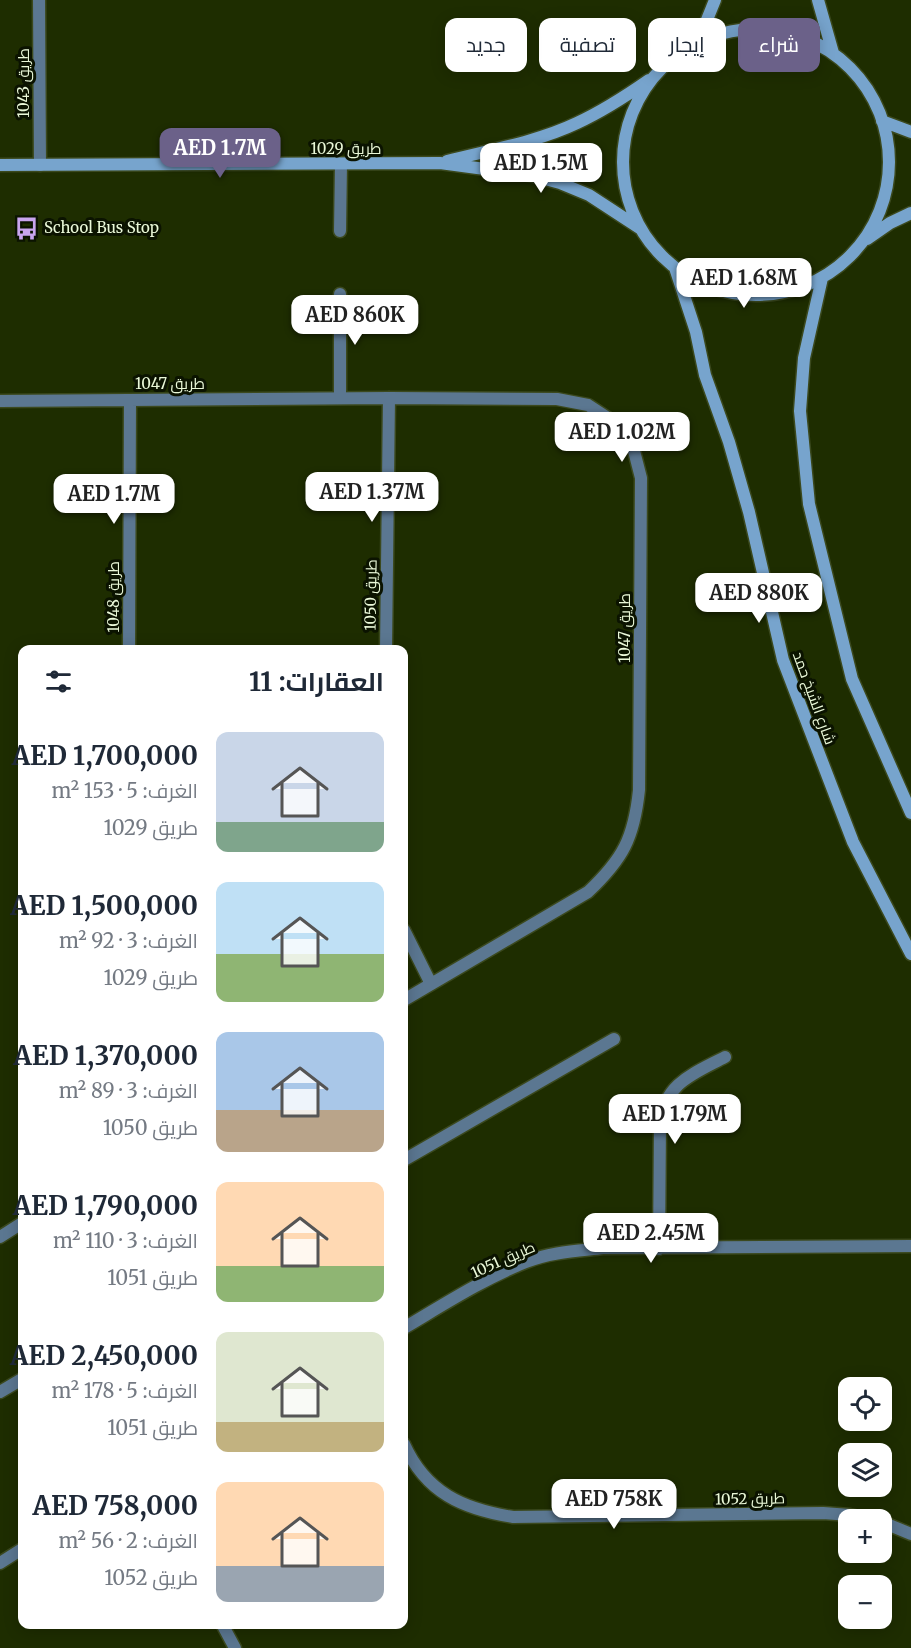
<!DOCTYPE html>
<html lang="ar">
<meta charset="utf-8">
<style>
:root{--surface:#fff;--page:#f6f6f7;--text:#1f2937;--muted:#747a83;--accent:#6b6189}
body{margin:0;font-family:Merriweather,Cairo,serif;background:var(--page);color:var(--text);direction:rtl;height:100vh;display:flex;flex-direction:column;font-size:22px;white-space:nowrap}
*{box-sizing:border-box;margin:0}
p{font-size:20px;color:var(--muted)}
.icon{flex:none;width:33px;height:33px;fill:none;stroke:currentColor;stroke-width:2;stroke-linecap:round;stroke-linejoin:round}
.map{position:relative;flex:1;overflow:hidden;direction:ltr}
.drawer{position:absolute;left:18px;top:645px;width:390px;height:984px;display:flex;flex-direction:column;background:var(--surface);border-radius:12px;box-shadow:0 3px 15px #0003;direction:rtl}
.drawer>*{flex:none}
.banner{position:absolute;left:426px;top:18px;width:394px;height:54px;direction:rtl;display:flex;gap:12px}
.tools{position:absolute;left:838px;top:1377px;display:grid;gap:12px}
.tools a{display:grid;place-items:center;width:54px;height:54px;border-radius:12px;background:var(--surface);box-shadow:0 3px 15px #0003;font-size:30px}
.price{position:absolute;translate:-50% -51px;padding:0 14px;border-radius:12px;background:#fff;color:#222;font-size:20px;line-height:39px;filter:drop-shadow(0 2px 3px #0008)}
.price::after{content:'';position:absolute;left:50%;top:36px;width:18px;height:14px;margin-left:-9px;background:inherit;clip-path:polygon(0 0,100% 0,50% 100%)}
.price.selected{background:var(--accent);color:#fff}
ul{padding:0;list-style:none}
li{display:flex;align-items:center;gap:18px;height:150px;padding:0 24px}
li span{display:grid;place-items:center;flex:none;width:168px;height:120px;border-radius:12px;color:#555}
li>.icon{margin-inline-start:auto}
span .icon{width:72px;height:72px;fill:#fffc;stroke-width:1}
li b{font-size:26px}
h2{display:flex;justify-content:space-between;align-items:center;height:72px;padding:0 24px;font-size:26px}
.chip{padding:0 21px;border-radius:12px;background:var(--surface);box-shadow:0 3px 15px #0003;font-size:21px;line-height:54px}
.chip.selected{background:var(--accent);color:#fff}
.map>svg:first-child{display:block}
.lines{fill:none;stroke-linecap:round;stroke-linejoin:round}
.street-casing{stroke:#3b491e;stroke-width:15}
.secondary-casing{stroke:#3b491e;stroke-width:15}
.street{stroke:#5b7791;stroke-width:12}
.secondary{stroke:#77a4cd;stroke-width:12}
.labels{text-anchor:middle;stroke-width:6;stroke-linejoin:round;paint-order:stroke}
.street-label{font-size:15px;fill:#eaf8d8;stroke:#0b1300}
.poi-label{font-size:15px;fill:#eaf8d8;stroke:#0b1300;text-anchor:start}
</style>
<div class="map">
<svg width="911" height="1648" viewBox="0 0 911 1648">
<rect width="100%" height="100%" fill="#1e2d00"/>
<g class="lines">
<defs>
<path id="street" d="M 39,0 L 40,165
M 340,231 L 341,164
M 340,398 L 340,294
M 0,401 L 389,398 L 557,399 L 588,405 L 614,422 L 633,447 L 641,478 L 639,790 C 634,838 623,859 588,892 L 404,1000
M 129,650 L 130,400
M 386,650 L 389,398
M 404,930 L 431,984
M 404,1160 L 614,1039
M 0,1237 L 22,1223
M 659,1249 L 660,1123 C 665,1083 693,1074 725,1057
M 404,1328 C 443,1305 483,1279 526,1262 C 551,1252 577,1251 603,1248 L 911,1246
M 0,1392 L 22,1379
M 404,1444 C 426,1493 463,1509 513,1517 L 823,1513 L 850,1515 L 873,1520
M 882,1522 L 911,1534
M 0,1563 L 22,1549
M 222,1624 L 235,1648"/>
<path id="secondary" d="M 818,0 L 833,53
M623 162a133 133 0 1 1 266 0a133 133 0 1 1-266 0Z
M 698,42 L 715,0
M 882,121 L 911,132
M 447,161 C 490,150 537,142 577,123 C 603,111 626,96 649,80
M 0,165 L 440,163 L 530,175 L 560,183 L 589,195 L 641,229
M 867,239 L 890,223 L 911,213
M 675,268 L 696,332 L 705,375 L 729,442 L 749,512 L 783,660 L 853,842 L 911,954
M 822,278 L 804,358 L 800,411 L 809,504 L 852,679 L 911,813"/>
</defs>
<!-- street casing -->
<use href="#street" class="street-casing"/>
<!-- secondary casing -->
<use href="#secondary" class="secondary-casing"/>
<!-- street -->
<use href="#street" class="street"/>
<!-- secondary -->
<use href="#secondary" class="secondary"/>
</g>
<!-- icons -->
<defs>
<symbol id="bus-bare" viewBox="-9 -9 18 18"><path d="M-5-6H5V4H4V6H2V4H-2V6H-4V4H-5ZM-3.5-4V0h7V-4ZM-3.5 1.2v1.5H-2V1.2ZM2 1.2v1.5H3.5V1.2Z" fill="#c9a5ee" stroke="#0b1300" stroke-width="2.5" paint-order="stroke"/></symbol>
</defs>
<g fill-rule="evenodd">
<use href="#bus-bare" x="10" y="212" width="33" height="33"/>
</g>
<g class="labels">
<!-- street labels -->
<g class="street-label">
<text transform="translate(24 83) rotate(-90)" y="5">طريق 1043</text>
<text x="346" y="154">طريق 1029</text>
<text x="170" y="389">طريق 1047</text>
<text transform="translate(371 595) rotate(-89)" y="5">طريق 1050</text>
<text transform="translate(114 597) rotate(-90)" y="5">طريق 1048</text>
<text transform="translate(625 628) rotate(-90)" y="5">طريق 1047</text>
<text transform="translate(814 698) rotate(70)" y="5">شارع الشيخ حمد</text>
<text transform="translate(503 1260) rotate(-24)" y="5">طريق 1051</text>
<text transform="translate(750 1499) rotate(-1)" y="5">طريق 1052</text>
</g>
<!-- poi labels -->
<g class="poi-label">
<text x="44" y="233">School Bus Stop</text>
</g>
</g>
</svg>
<div class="tools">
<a><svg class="icon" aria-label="locate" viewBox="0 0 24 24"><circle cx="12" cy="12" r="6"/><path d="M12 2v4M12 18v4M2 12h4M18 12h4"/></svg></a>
<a><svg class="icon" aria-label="layers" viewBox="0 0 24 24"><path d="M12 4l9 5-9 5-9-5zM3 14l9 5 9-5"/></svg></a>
<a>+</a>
<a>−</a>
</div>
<b class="price selected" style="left:220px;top:179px">AED 1.7M</b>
<b class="price" style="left:541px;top:194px">AED 1.5M</b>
<b class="price" style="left:744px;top:309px">AED 1.68M</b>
<b class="price" style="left:355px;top:346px">AED 860K</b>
<b class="price" style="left:622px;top:463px">AED 1.02M</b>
<b class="price" style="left:372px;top:523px">AED 1.37M</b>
<b class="price" style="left:114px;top:525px">AED 1.7M</b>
<b class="price" style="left:759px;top:624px">AED 880K</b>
<b class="price" style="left:675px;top:1145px">AED 1.79M</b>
<b class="price" style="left:651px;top:1264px">AED 2.45M</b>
<b class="price" style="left:614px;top:1530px">AED 758K</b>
<div class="banner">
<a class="chip selected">شراء</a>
<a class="chip">إيجار</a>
<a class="chip">تصفية</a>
<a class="chip">جديد</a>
</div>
<section class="drawer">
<h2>العقارات: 11<svg class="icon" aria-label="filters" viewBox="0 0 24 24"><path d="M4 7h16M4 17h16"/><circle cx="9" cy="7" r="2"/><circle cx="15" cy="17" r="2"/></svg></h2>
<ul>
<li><span style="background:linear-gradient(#c9d6e8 75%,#7fa58c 0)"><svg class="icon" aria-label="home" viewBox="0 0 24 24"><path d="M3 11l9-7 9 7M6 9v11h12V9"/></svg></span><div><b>AED 1,700,000</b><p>الغرف: 5 · 153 m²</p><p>طريق 1029</p></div></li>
<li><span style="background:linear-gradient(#bfe0f5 60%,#8fb573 0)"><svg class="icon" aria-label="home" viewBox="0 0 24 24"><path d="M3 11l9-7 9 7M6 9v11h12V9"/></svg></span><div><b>AED 1,500,000</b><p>الغرف: 3 · 92 m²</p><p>طريق 1029</p></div></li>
<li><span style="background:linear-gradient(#a9c7e8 65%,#b9a48a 0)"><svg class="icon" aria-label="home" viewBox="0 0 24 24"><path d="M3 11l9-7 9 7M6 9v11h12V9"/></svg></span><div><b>AED 1,370,000</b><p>الغرف: 3 · 89 m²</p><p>طريق 1050</p></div></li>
<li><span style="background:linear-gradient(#ffd9b3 70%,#8fb573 0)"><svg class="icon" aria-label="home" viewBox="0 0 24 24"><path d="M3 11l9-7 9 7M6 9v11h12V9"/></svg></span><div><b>AED 1,790,000</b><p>الغرف: 3 · 110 m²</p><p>طريق 1051</p></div></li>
<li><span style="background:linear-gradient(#dfe7d0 75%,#c2b280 0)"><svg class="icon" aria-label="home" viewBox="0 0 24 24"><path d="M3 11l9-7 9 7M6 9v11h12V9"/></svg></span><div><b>AED 2,450,000</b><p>الغرف: 5 · 178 m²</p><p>طريق 1051</p></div></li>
<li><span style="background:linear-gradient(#ffd9b3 70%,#9aa5b1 0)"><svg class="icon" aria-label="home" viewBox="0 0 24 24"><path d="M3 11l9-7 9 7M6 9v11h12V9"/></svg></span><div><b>AED 758,000</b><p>الغرف: 2 · 56 m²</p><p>طريق 1052</p></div></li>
</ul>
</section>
</div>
